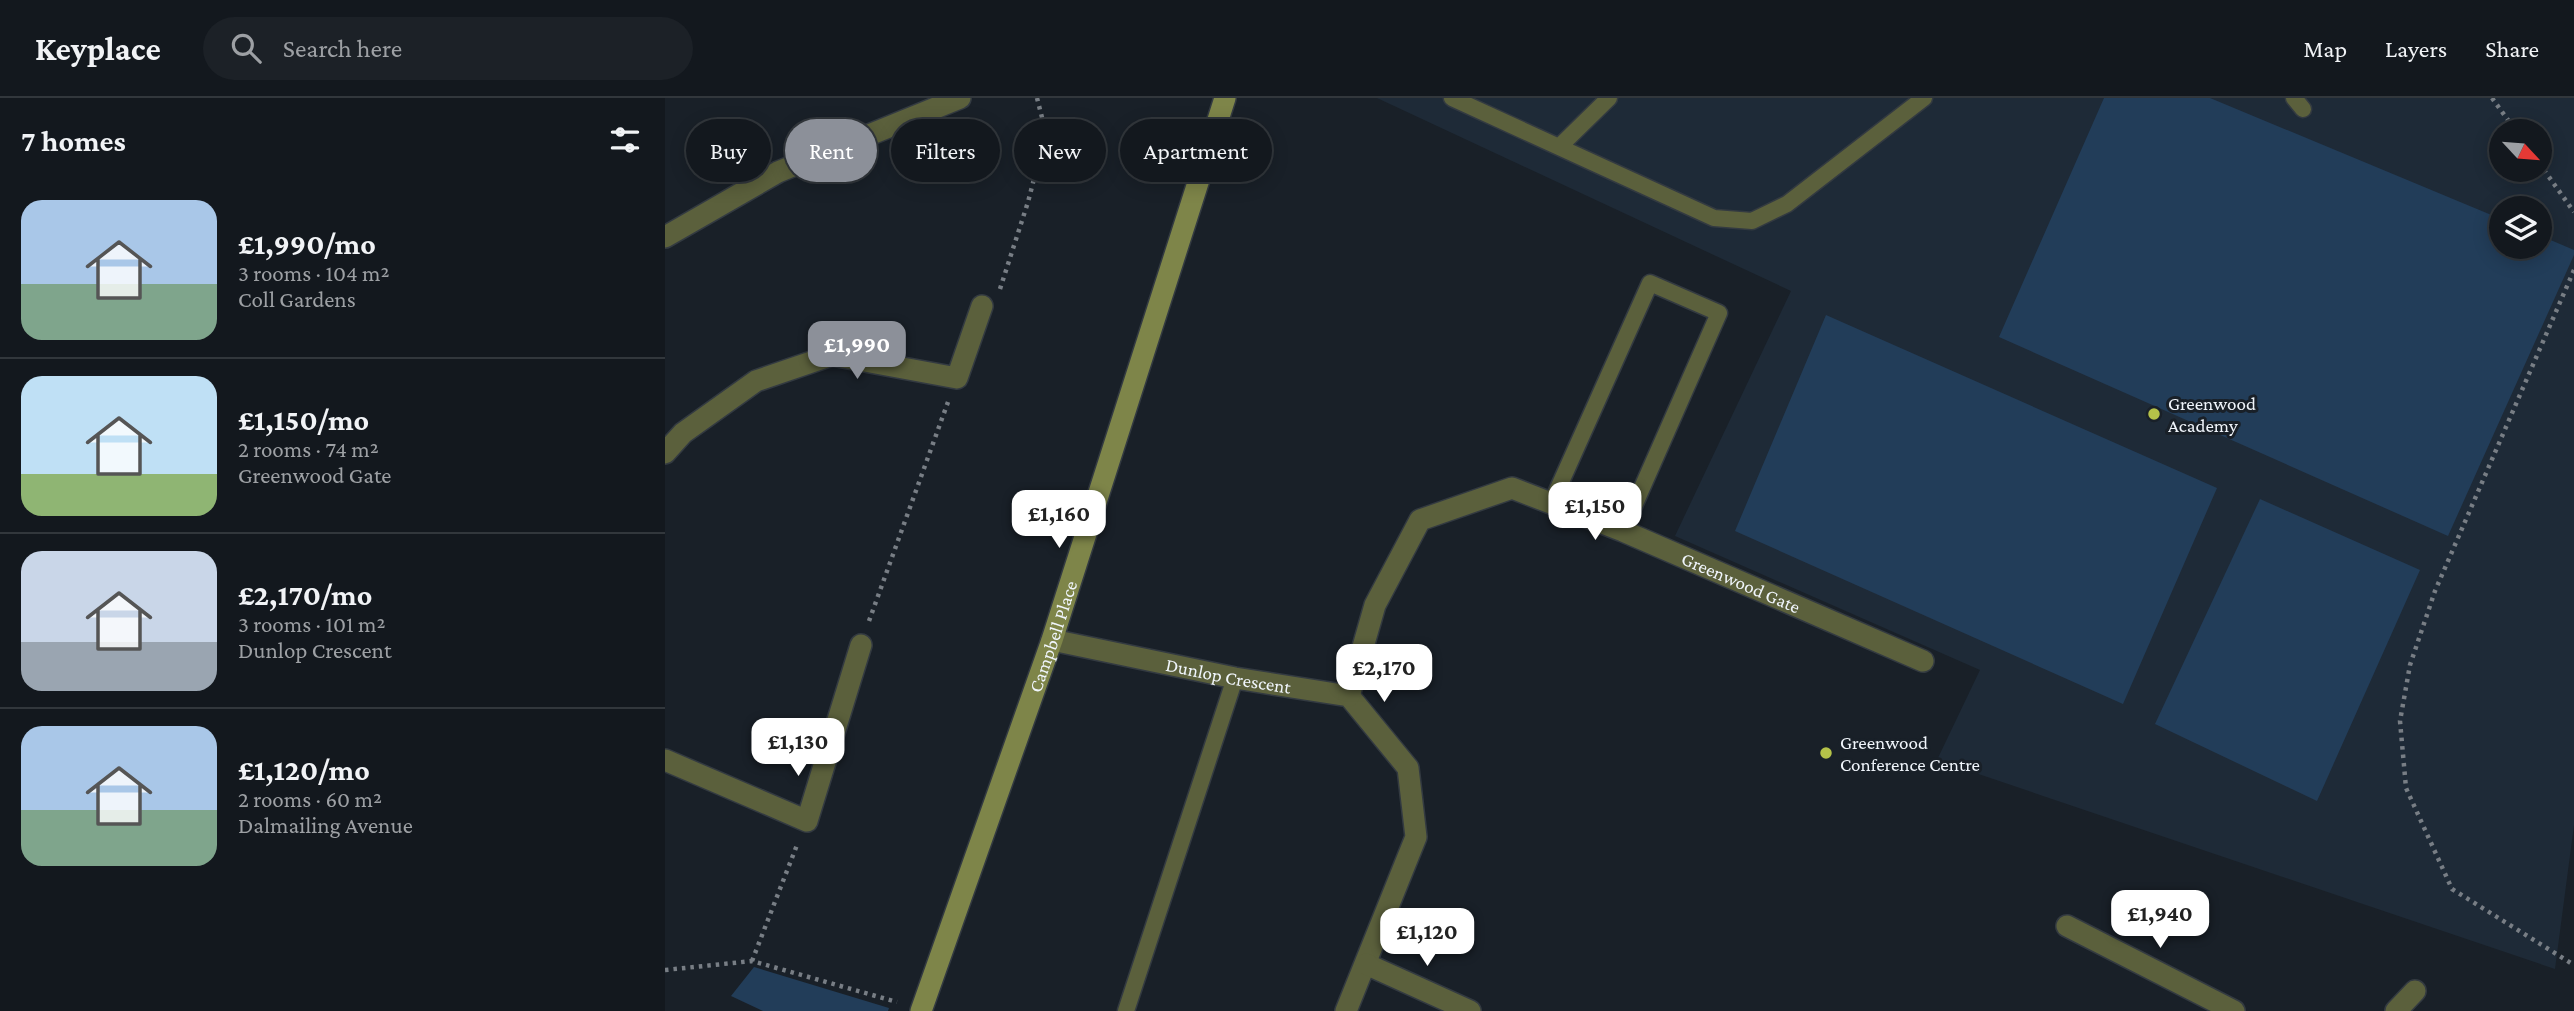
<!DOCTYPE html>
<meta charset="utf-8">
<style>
:root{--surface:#13181e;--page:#1c2127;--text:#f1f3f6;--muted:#9da0a4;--line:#32373c;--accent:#8c9099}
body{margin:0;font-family:"Crimson Pro",serif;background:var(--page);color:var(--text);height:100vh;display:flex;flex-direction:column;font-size:26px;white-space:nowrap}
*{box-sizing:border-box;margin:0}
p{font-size:23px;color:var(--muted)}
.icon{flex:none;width:38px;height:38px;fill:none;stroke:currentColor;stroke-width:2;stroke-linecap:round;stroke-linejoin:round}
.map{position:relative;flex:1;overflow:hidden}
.sheet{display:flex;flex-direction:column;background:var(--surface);width:665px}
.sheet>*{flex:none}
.guide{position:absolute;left:21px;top:21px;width:665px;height:63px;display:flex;gap:14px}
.needle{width:46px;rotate:116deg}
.controls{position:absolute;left:1824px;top:21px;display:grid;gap:14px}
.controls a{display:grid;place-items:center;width:63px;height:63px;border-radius:50%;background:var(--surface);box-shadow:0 4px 18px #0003,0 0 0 2px var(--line);font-size:35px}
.price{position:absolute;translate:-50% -60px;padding:0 16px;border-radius:14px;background:#fff;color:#222;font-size:23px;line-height:46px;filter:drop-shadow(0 2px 4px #0008)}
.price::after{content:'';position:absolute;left:50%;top:42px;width:21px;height:16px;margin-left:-10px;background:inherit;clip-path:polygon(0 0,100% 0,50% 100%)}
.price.active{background:var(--accent);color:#fff}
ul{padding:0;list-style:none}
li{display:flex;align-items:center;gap:21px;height:175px;padding:0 21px}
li+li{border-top:2px solid var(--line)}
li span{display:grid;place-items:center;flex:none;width:196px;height:140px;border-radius:21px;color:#555}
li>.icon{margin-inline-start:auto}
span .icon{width:84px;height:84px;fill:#fffc;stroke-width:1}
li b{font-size:30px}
h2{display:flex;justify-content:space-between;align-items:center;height:84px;padding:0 21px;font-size:30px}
.chip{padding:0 24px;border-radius:32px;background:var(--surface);box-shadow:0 4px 18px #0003,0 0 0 2px var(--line);font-size:24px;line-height:63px}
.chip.active{background:var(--accent);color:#fff}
header{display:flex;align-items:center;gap:42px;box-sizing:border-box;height:98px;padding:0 35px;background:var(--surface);border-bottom:2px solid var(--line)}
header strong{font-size:33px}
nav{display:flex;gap:38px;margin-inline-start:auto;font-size:24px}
.search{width:490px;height:63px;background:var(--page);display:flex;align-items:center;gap:18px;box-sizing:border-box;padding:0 24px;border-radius:38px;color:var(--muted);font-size:26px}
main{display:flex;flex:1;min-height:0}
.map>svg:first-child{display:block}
.built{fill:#1e2a37;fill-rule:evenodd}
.green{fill:#223d59}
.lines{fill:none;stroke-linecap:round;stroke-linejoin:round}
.lane-casing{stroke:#333a41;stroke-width:19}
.street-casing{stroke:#333a41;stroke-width:24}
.secondary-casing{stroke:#333a41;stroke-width:24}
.path{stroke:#787e85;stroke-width:4.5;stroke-dasharray:3.5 5;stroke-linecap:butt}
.lane{stroke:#5b603c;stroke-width:16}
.street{stroke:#5b603c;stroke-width:21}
.secondary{stroke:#7e8549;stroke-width:21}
.poi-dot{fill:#b5c249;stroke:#192028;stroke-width:2.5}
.labels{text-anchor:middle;stroke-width:6;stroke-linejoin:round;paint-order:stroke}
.poi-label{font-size:19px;fill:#f0f5fb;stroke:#192028;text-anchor:start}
.street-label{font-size:19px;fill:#f0f5fb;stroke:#192028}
</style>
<header>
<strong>Keyplace</strong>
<div class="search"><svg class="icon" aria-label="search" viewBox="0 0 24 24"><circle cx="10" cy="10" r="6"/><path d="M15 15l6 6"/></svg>Search here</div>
<nav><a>Map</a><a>Layers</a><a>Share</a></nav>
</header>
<main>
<section class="sheet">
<h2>7 homes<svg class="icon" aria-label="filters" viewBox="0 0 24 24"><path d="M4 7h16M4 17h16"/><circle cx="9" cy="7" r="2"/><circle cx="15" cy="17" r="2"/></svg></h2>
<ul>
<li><span style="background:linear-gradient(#a9c7e8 60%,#7fa58c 0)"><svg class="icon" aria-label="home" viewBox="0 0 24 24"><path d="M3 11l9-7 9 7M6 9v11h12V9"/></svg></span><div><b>£1,990/mo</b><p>3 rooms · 104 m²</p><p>Coll Gardens</p></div></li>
<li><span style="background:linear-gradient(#bfe0f5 70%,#8fb573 0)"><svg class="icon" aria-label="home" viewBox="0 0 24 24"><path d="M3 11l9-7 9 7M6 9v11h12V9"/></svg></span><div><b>£1,150/mo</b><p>2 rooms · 74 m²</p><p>Greenwood Gate</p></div></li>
<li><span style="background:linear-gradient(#c9d6e8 65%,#9aa5b1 0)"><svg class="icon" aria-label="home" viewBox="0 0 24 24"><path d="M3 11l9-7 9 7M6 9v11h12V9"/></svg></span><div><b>£2,170/mo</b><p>3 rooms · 101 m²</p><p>Dunlop Crescent</p></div></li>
<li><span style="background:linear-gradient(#a9c7e8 60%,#7fa58c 0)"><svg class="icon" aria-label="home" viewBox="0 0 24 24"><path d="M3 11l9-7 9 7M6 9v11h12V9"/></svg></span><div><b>£1,120/mo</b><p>2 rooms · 60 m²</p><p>Dalmailing Avenue</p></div></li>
</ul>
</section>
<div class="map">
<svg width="1909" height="913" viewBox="0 0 1909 913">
<rect width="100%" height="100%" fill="#192028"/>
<!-- built -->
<path class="built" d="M 712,0 L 1909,0 L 1909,727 L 1890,871 L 1272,662 L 1315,572 L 1010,438 L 1126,193 ZM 1836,33 L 1874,33 L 1874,72 L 1836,72 ZM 1836,110 L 1874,110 L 1874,149 L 1836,149 Z"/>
<!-- green -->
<path class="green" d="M 1439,0 L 1545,0 L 1836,121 L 1836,149 L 1874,149 L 1874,137 L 1909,152 L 1909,157 L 1783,438 L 1334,239 Z
M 1161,217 L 1552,390 L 1458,606 L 1070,433 Z
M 1595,401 L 1755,472 L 1652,703 L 1490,626 Z
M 89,869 L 224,910 L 223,913 L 98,913 L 66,898 Z"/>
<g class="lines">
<defs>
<path id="lane" d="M 787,0 L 1049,120 L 1087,123 L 1122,106 L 1259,0
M 1629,0 L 1638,11
M 894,49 L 944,0
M 887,404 L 985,185 L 1054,215 L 958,433
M 461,913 L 570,580"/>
<g id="street">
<path d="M 0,139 L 113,74 L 295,0"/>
<path d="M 0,355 L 18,335 L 91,283 L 167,257 L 292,280 L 317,208"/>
<path id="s1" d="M 387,542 L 570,580 L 684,598 L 743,670 L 751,739 L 681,913"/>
<path id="s2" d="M 684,598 L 710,507 L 755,422 L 847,390 L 958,433 L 1258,563"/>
<path d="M 0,662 L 142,723 L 196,547"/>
<path d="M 1402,828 L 1569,913"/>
<path d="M 701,866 L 805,913"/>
<path d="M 1731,913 L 1750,893"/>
</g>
<g id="secondary">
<path id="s3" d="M 256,913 L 387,542 L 560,0"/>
</g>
</defs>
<!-- lane casing -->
<use href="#lane" class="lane-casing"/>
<!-- street casing -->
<use href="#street" class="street-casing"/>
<!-- secondary casing -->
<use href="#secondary" class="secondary-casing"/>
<!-- path -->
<path class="path" d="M 1827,0 L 1851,33
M 1874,65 L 1909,114
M 1909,172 L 1770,493 L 1745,567 L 1735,623 L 1741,690 L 1787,791 L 1909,867
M 335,191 L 363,104 L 381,35 L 372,0
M 204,523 L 283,304
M 87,863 L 132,747
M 0,872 L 87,863 L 232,904"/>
<!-- lane -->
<use href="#lane" class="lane"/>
<!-- street -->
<use href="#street" class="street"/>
<!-- secondary -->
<use href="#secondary" class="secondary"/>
</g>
<!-- markers -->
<g class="poi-dot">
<circle cx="1489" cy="316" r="7"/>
<circle cx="1161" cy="655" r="7"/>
</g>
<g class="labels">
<!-- poi labels -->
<g class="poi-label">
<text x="1503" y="312">Greenwood<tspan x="1503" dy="22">Academy</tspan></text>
<text x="1175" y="651">Greenwood<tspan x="1175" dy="22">Conference Centre</tspan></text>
</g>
<!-- street labels -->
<g class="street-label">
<text dy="7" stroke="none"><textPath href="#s2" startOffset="536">Greenwood Gate</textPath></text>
<text dy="7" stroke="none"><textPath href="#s3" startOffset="397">Campbell Place</textPath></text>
<text dy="7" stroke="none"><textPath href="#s1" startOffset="180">Dunlop Crescent</textPath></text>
</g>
</g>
</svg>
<div class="controls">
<a><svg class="needle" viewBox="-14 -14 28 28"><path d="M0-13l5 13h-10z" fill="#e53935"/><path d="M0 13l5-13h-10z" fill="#9da0a4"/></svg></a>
<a><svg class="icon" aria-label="layers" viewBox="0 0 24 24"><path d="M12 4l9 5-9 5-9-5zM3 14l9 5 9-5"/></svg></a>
</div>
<b class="price active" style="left:192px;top:283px">£1,990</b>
<b class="price" style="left:930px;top:444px">£1,150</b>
<b class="price" style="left:394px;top:452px">£1,160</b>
<b class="price" style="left:719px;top:606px">£2,170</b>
<b class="price" style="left:133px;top:680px">£1,130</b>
<b class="price" style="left:1495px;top:852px">£1,940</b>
<b class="price" style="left:762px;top:870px">£1,120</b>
<div class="guide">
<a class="chip">Buy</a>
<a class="chip active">Rent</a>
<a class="chip">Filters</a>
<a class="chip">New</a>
<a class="chip">Apartment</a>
</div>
</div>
</main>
